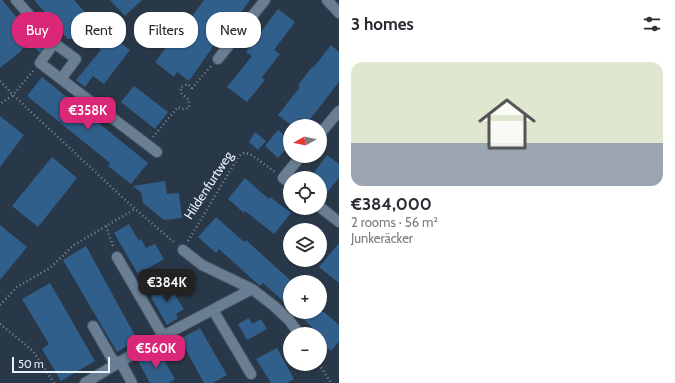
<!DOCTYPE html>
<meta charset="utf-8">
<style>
:root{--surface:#fff;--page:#f7f7f7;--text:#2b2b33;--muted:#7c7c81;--accent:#db2777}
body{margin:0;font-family:Cabin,sans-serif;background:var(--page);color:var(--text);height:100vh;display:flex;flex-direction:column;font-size:15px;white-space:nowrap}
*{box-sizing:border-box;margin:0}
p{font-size:13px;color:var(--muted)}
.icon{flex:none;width:22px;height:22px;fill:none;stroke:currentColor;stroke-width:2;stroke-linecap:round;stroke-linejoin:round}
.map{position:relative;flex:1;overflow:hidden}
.drawer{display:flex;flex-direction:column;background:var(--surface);width:336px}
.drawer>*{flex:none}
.hud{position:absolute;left:12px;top:12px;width:267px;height:36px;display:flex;gap:8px}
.needle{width:26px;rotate:262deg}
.tools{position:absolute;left:283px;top:119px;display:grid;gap:8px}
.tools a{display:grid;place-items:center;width:44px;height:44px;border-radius:50%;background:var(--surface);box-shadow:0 1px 3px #0004;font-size:20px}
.scale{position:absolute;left:12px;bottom:10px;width:98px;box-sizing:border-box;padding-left:4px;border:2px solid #e7f1fb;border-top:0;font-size:11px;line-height:14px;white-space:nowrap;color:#e7f1fb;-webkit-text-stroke:3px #293848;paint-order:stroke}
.price{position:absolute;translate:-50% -34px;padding:0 9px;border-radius:8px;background:var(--accent);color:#fff;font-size:13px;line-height:26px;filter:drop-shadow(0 1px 2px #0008)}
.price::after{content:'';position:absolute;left:50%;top:24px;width:12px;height:9px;margin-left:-6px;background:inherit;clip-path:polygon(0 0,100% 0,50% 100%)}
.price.active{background:#222;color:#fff}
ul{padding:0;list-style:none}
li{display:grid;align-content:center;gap:8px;height:212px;padding:0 12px}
li span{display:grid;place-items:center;height:124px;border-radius:12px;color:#555}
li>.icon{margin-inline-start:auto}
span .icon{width:72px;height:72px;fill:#fffc;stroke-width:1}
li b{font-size:17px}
h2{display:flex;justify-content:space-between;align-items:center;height:48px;padding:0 12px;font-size:17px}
.pill{padding:0 14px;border-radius:16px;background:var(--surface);box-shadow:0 1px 3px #0004;font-size:14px;line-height:36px}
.pill.active{background:var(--accent);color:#fff}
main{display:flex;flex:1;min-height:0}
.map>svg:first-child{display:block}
.building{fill:#305f8b}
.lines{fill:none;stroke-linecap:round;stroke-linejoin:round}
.minor-casing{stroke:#475665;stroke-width:12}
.path{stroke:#7b8895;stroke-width:2.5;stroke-dasharray:1 3;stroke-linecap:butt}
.minor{stroke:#6a7e93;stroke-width:10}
.labels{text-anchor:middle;stroke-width:4;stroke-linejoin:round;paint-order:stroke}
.street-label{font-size:13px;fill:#e7f1fb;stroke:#293848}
</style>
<main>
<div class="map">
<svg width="339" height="383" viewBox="0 0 339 383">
<rect width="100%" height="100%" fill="#293848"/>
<!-- building -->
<path class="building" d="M 0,0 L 2,0 L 43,48 L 40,52 L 27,43 L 20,52 L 0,68 Z
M 34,0 L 74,0 L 90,18 L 86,22 L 108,40 L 111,36 L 130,50 L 104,84 L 93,76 L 85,87 L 76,80 L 101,50 L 88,39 L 68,39 Z
M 110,0 L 142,0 L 125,16 Z
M 204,0 L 250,0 L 226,34 L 223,32 L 189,81 L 177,72 L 174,77 L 155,62 L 186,21 L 188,22 Z
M 278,9 L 295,22 L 274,50 L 280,54 L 262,77 L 265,80 L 247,102 L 227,87 L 252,56 L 246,52 Z
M 331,45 L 339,52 L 339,82 L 307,123 L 300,118 L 292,126 L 278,115 L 300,87 L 298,85 L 312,67 L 313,68 Z
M 42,77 L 148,163 L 131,184 L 108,166 L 110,163 L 27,96 Z
M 134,86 L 168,112 L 155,129 L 121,102 Z
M 0,116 L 24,135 L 0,167 Z
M 278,130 L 290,140 L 290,144 L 278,158 L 265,146 Z
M 255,132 L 266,141 L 258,150 L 249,142 Z
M 327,155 L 339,164 L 339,178 L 320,201 L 320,178 L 310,178 Z
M 52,157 L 77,178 L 38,227 L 12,206 Z
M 245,178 L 269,199 L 270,197 L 291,213 L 274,234 L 245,211 L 244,213 L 228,199 Z
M 165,181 L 167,194 L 179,193 L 182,218 L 164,220 L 143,203 L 141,192 L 133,186 Z
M 216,217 L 244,242 L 246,240 L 290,280 L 290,307 L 263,283 L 260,286 L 219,249 L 216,253 L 198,237 Z
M 129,224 L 139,241 L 141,239 L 146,248 L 155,244 L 164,259 L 138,274 L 114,233 Z
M 0,225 L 27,247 L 0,280 Z
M 339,243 L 339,283 L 319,267 Z
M 86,246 L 139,343 L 130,348 L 129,345 L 117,352 L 63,260 Z
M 166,282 L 184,309 L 176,314 L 178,318 L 167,325 L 151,297 L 155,294 L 153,290 Z
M 50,283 L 95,361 L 61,381 L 42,349 L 49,344 L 22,299 Z
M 295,312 L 324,312 L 339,325 L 339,342 L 331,351 L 320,342 L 320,334 L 305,334 L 312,327 Z
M 249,318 L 252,324 L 261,319 L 267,329 L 247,340 L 238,324 Z
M 200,328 L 227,375 L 213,383 L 204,383 L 180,339 Z
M 277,348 L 294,379 L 287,383 L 271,383 L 256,359 Z
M 158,350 L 175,379 L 169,383 L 150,383 L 137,359 L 146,354 L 147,357 Z"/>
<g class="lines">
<defs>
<path id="minor" d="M 16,0 L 54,43 L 76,59 L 61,79
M 327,0 L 339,13
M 54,43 L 40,63 L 157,152
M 218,59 L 265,0
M 320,134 L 339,111
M 290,183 L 283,178 L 301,156
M 320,207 L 339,222
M 183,250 L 202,265 L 252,289 L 274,306 L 289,320 L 297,331
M 117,257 L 163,336
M 213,310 L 251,374
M 93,326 L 115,364
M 120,361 L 132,383
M 85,383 L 163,336 L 252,289"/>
</defs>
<!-- minor casing -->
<use href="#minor" class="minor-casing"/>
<!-- path -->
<path class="path" d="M 33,71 L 13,95 L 135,209 L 175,243
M 0,81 L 13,95 L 0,104
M 153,137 L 178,107 L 182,109 L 189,108 L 189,100 L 181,93 L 181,87 L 188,84 L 192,88 L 211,66
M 106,226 L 113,246
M 188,241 L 239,156 L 244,153 L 250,154 L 275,172
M 0,305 L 17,287 L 50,268 L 74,245 L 135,209
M 0,324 L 33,351 L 54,383
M 319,364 L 331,383"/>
<!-- minor -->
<use href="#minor" class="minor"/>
</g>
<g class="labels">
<!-- street labels -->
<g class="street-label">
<text transform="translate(208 185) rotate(-57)" y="5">Hildenfurtweg</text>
</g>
</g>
</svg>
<div class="tools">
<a><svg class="needle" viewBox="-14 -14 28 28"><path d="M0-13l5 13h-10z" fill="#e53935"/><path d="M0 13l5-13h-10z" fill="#7c7c81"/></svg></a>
<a><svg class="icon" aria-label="locate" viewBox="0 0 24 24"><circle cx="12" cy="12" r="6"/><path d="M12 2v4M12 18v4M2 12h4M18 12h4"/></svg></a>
<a><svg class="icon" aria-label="layers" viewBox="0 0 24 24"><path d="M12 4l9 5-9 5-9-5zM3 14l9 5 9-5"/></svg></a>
<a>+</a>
<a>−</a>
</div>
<div class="scale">50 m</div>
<b class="price" style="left:88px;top:131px">€358K</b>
<b class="price active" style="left:167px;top:303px">€384K</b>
<b class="price" style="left:156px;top:369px">€560K</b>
<div class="hud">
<a class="pill active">Buy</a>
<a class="pill">Rent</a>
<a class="pill">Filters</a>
<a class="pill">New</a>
</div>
</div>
<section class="drawer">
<h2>3 homes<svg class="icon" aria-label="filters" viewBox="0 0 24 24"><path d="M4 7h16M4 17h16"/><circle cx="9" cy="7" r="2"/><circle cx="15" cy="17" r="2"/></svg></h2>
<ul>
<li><span style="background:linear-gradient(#dfe7d0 65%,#9aa5b1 0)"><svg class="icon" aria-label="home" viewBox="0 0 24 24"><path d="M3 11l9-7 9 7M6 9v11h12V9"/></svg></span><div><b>€384,000</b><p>2 rooms · 56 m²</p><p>Junkeräcker</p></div></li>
</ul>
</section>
</main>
